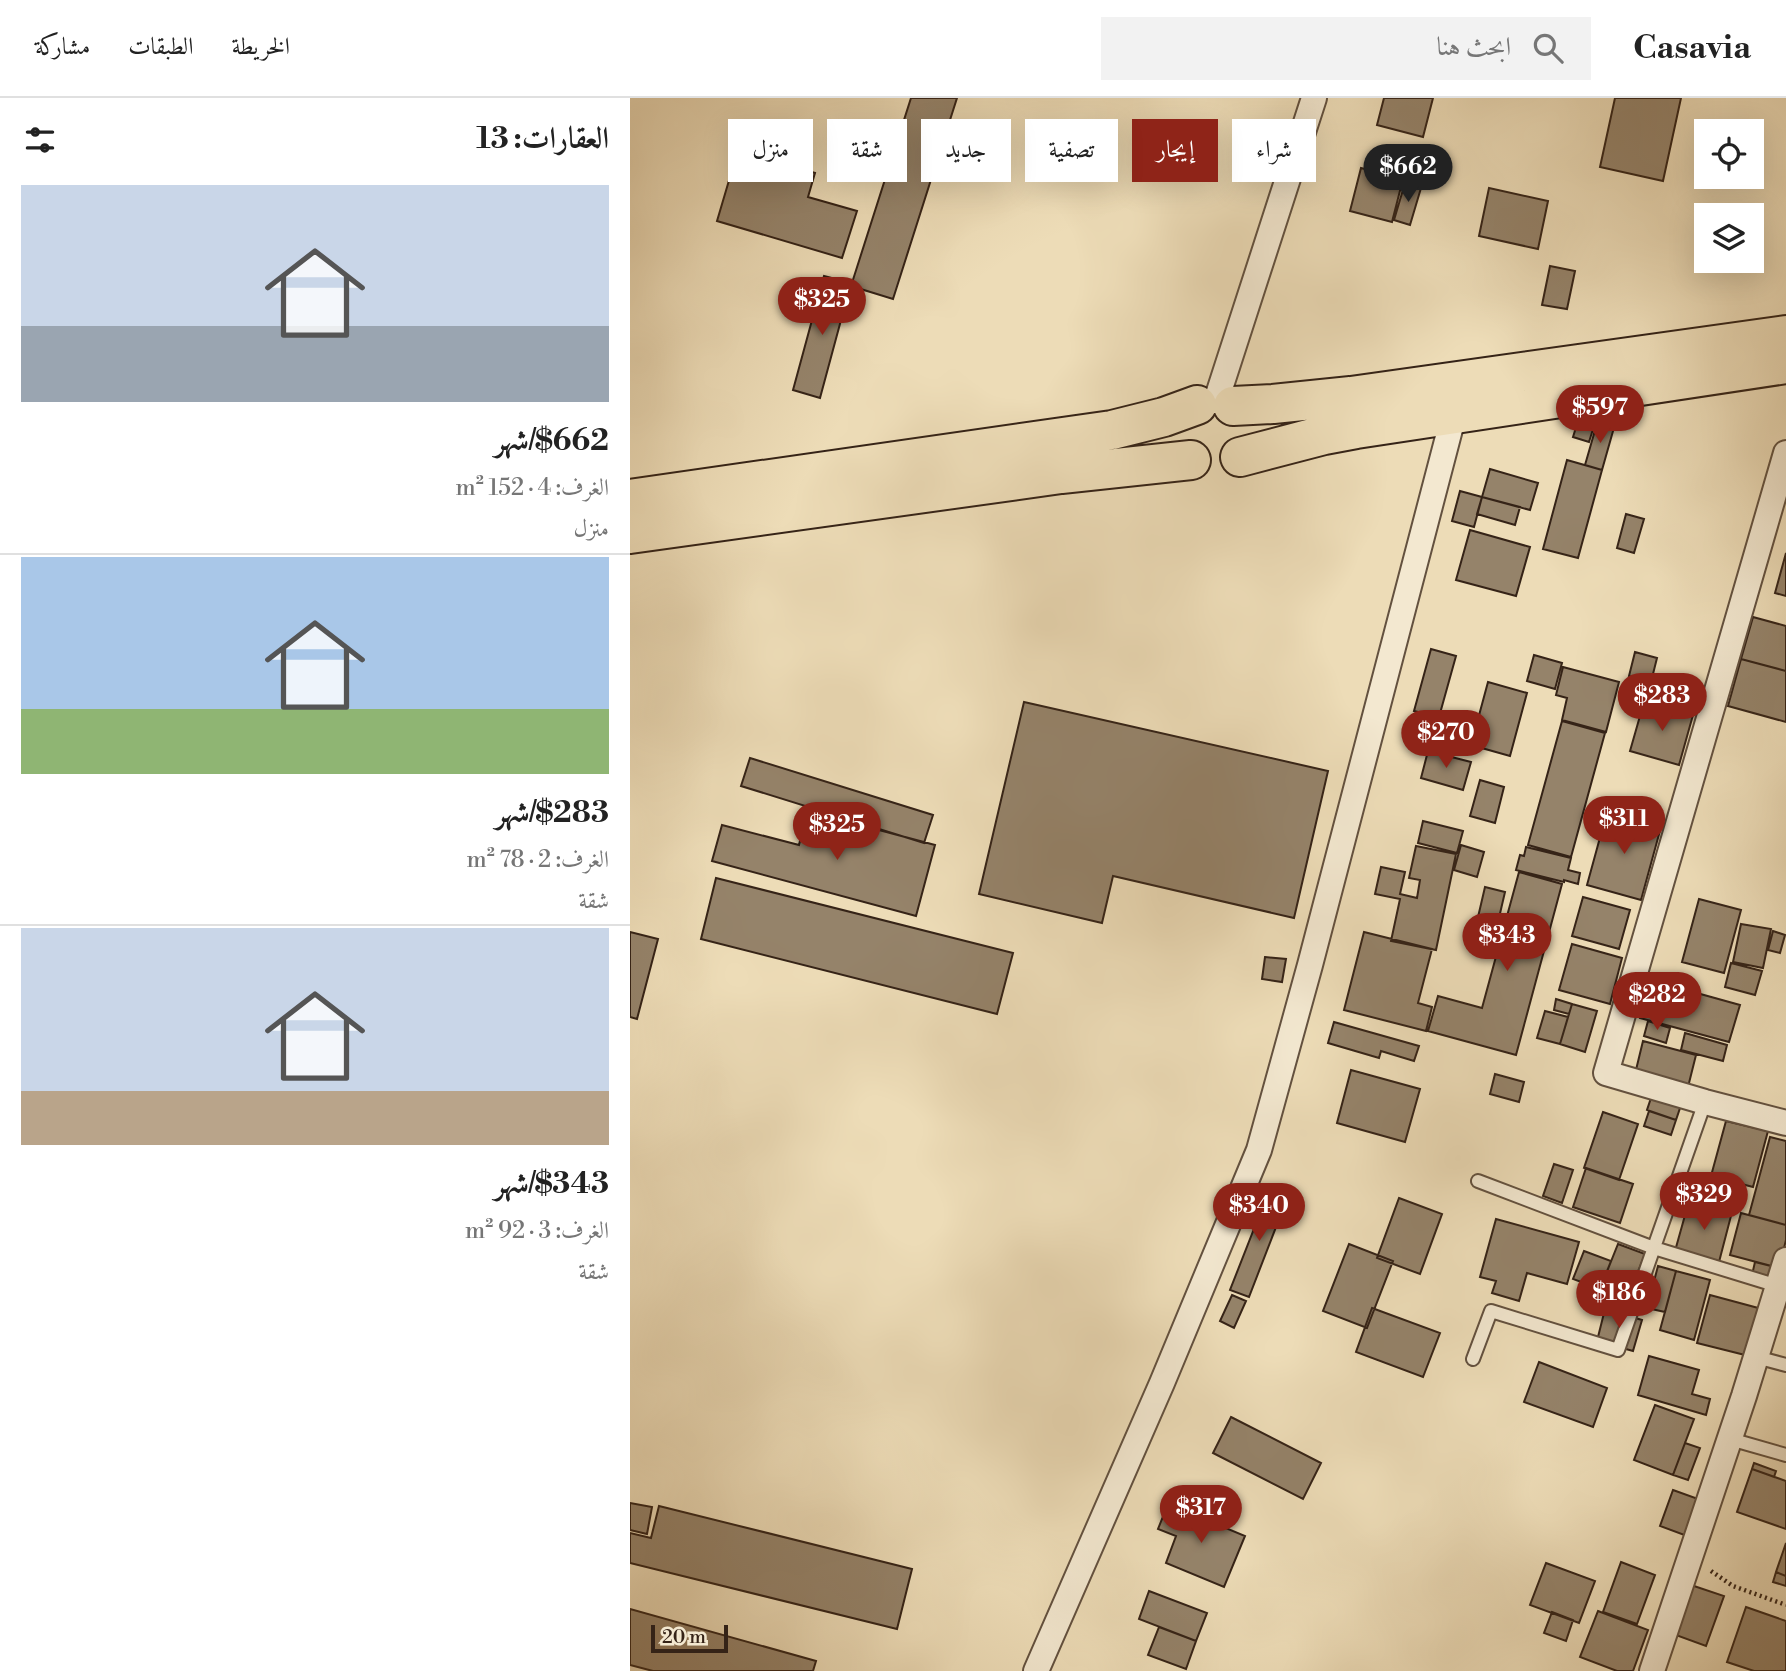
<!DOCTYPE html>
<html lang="ar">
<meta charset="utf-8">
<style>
:root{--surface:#fff;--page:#f2f2f2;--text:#222;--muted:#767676;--line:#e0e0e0;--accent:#8f2418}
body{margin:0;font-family:"Libre Bodoni",Amiri,serif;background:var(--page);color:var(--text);direction:rtl;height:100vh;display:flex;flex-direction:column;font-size:26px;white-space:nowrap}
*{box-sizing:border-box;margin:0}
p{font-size:23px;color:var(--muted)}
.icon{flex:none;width:38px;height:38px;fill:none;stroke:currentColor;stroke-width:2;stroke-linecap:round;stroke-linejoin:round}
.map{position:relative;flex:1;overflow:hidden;direction:ltr}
.details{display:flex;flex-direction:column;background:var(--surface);width:630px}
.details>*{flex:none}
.hud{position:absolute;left:21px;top:21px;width:665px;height:63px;direction:rtl;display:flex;gap:14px}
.tools{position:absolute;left:1064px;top:21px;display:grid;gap:14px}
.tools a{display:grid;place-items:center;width:70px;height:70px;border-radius:0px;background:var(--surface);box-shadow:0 7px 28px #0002;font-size:35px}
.scale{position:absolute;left:21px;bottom:18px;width:77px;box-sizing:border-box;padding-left:7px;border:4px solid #352317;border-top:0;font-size:19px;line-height:24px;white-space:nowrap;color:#352317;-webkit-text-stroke:5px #f3e8d0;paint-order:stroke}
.price{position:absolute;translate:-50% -60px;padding:0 16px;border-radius:24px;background:var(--accent);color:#fff;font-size:23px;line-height:46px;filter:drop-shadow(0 2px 4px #0008)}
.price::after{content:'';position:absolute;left:50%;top:42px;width:21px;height:16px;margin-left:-10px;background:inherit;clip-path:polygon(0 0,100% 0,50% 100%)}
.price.current{background:#222;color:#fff}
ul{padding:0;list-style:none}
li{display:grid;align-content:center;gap:14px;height:371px;padding:0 21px}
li+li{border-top:2px solid var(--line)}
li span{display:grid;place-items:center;height:217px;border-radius:0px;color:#555}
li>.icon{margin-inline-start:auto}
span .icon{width:126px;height:126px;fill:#fffc;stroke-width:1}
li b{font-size:30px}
h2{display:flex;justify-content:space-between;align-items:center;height:84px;padding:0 21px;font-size:30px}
.chip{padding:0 24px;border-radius:0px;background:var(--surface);box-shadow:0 7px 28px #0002;font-size:24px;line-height:63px}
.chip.current{background:var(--accent);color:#fff}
header{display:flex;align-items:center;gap:42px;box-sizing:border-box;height:98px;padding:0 35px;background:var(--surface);border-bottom:2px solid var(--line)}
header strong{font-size:33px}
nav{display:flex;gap:38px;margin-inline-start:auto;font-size:24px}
.search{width:490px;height:63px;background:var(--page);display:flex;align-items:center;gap:18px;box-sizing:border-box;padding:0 24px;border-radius:0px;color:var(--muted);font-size:26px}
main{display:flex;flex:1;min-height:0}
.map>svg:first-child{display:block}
.building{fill:#95836a;stroke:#352317;stroke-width:2}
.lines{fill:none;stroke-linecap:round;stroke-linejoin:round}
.service-casing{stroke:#63513f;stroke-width:16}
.minor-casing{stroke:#63513f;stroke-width:28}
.trunk-casing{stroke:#352317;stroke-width:42}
.path{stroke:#352317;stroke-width:4.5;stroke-dasharray:2 3.5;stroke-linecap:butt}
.service{stroke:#f3e8d0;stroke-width:12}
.minor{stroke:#f3e8d0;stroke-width:24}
.trunk{stroke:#eddcb7;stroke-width:38}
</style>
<header>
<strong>Casavia</strong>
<div class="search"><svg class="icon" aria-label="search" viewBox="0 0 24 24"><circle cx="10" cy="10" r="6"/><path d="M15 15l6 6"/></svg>ابحث هنا</div>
<nav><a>الخريطة</a><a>الطبقات</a><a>مشاركة</a></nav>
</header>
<main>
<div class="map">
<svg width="1156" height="1573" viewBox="0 0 1156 1573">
<rect width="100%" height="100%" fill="#eddcb7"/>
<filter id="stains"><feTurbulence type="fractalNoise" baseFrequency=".00286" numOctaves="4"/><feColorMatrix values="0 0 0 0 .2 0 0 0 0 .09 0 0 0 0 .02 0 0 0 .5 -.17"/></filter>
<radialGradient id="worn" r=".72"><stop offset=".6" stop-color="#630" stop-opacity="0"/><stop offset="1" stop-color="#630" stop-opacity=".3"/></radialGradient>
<!-- building -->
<path class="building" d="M 281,0 L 327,0 L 263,201 L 221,188 Z
M 754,0 L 803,0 L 793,39 L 747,27 Z
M 985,0 L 1051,0 L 1033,83 L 970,69 Z
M 108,52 L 185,75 L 178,99 L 227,113 L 212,160 L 87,123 Z
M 731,70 L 773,81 L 762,124 L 720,113 Z
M 775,85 L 791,90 L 780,127 L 764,122 Z
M 859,90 L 918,103 L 908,151 L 849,138 Z
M 920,168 L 945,173 L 937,211 L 912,207 Z
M 194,178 L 221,185 L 190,300 L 163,292 Z
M 968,322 L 985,326 L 972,372 L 955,367 Z
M 948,323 L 964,328 L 959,344 L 943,339 Z
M 937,362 L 972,372 L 948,460 L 913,451 Z
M 860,371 L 908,385 L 900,412 L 852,399 Z
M 830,393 L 852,399 L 844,429 L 822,423 Z
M 852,399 L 890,409 L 885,427 L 847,416 Z
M 996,416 L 1014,421 L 1004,455 L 987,450 Z
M 840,432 L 900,449 L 886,498 L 826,482 Z
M 1156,455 L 1156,498 L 1145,495 Z
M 1123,519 L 1156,528 L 1156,573 L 1111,561 Z
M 801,551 L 826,558 L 809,619 L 784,613 Z
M 1005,554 L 1027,560 L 1021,584 L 999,578 Z
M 904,557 L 932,565 L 925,591 L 897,583 Z
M 1111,561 L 1156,573 L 1156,624 L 1098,608 Z
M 933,569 L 989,584 L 976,634 L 932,622 L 937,600 L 926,597 Z
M 858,584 L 897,595 L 880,658 L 841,647 Z
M 394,604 L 698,673 L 664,820 L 483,778 L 472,825 L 349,796 Z
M 1014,604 L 1063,617 L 1049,667 L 1000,653 Z
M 932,623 L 975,635 L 941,759 L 898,747 Z
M 798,653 L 841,664 L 833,692 L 791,680 Z
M 120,660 L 303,717 L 294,745 L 111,688 Z
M 850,682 L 874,689 L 865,725 L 840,718 Z
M 977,714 L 1031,729 L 1011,802 L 957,787 Z
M 190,715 L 198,717 L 196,725 L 217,731 L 219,724 L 305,747 L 286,818 L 82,763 L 92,727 L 169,747 L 175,722 L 187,726 Z
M 793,723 L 833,733 L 827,755 L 788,745 Z
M 831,747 L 854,754 L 847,779 L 824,772 Z
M 786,748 L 826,756 L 806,852 L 761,843 L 770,801 L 745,796 L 751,769 L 775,774 L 770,796 L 787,800 L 790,782 L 779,780 Z
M 896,749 L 941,760 L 938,772 L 950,775 L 948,786 L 934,782 L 934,784 L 886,772 L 890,757 L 894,758 Z
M 889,774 L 932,786 L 886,957 L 798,933 L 808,898 L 852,910 Z
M 86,780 L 383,855 L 367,916 L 71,841 Z
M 855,789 L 875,794 L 865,837 L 845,832 Z
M 953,799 L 1000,812 L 989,851 L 942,838 Z
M 1069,801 L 1111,812 L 1094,875 L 1052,864 Z
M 1111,826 L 1141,831 L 1133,870 L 1103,864 Z
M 1143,833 L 1155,837 L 1150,855 L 1138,852 Z
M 0,834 L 28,841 L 7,921 L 0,919 Z
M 734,834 L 802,851 L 788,905 L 802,909 L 796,933 L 714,912 Z
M 942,846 L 992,860 L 980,906 L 929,892 Z
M 635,859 L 656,861 L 652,884 L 632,881 Z
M 1101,865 L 1132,873 L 1125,897 L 1095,889 Z
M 1020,882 L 1110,907 L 1099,944 L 1010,920 Z
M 926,901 L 942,906 L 939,916 L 924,912 Z
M 942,906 L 967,913 L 955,954 L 930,946 Z
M 915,913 L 938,919 L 930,946 L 907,940 Z
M 1018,923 L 1040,930 L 1036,945 L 1014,938 Z
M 704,924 L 789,948 L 784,963 L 751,953 L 749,960 L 698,945 Z
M 1055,935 L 1097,947 L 1093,963 L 1051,952 Z
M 1013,943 L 1066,957 L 1058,989 L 1005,976 Z
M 721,972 L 790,991 L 775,1044 L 707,1025 Z
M 865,976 L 894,984 L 889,1004 L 860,996 Z
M 1022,997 L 1051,1007 L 1046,1022 L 1017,1012 Z
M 1019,1013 L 1046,1022 L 1041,1037 L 1014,1028 Z
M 973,1014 L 1008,1026 L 989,1082 L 954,1070 Z
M 1096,1023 L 1138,1033 L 1123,1089 L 1081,1078 Z
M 1140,1039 L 1156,1043 L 1156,1127 L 1119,1117 Z
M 924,1066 L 943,1072 L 932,1105 L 913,1098 Z
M 956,1070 L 1003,1086 L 990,1125 L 943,1109 Z
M 640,1090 L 658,1098 L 619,1199 L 600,1192 Z
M 769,1100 L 812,1116 L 790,1176 L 747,1160 Z
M 1059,1103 L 1102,1114 L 1089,1164 L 1045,1153 Z
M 1111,1115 L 1156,1127 L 1156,1142 L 1149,1170 L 1100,1157 Z
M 866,1121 L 949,1144 L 937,1186 L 897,1175 L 889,1203 L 862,1195 L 866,1183 L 850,1179 Z
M 719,1146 L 763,1163 L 737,1230 L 693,1213 Z
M 988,1146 L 1015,1156 L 997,1202 L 970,1191 Z
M 954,1153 L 981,1163 L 970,1191 L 943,1181 Z
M 1125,1164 L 1149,1170 L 1145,1183 L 1122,1177 Z
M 1028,1168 L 1046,1173 L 1035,1214 L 1017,1210 Z
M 1046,1173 L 1080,1182 L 1064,1242 L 1030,1232 Z
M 602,1197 L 616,1203 L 604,1230 L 590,1223 Z
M 1080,1197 L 1132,1211 L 1119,1258 L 1067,1245 Z
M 742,1210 L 810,1235 L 793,1279 L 726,1254 Z
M 975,1211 L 1012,1222 L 1003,1253 L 967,1243 Z
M 1019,1258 L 1069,1272 L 1062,1296 L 1080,1301 L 1076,1317 L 1008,1297 Z
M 909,1264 L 977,1290 L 963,1329 L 894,1304 Z
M 1025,1307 L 1064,1321 L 1043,1377 L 1004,1362 Z
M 601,1319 L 691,1365 L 673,1401 L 583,1355 Z
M 1055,1345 L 1070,1350 L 1058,1382 L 1043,1377 Z
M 1124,1365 L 1146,1373 L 1144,1379 L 1122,1371 Z
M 1122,1371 L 1156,1383 L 1156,1431 L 1107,1414 Z
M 1043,1392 L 1071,1402 L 1057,1438 L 1030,1428 Z
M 0,1405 L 22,1409 L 17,1436 L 0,1432 Z
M 538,1406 L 615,1438 L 594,1489 L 536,1465 L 546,1438 L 528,1431 Z
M 29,1408 L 282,1471 L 267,1531 L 0,1465 L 0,1435 L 21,1440 Z
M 1156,1445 L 1156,1478 L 1146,1474 Z
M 991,1464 L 1025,1477 L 1007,1526 L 973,1514 Z
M 916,1465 L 965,1483 L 949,1525 L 900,1507 Z
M 1146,1474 L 1156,1478 L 1156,1488 L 1143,1484 Z
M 1061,1487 L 1094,1498 L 1076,1548 L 1043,1536 Z
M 519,1493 L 577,1515 L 566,1543 L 509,1521 Z
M 1116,1509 L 1156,1523 L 1156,1573 L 1124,1573 L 1097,1564 Z
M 0,1511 L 186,1563 L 183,1573 L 23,1573 L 0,1567 Z
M 968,1513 L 1018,1532 L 1003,1573 L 987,1573 L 950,1559 Z
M 922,1514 L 943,1522 L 936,1543 L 914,1535 Z
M 529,1529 L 566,1543 L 556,1571 L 518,1557 Z"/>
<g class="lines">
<defs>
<path id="service" d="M 848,1083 L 1024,1150 L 1148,1188
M 1126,1259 L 1156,1267
M 843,1261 L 861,1213 L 988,1252 L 1075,1004
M 1100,1341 L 1156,1357"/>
<path id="minor" d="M 586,303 L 684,0
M 1156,355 L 976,975 L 1075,1004 L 1156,1025
M 406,1573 L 532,1285 L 629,1052 L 680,867 L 824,316
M 1022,1573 L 1114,1298 L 1156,1162"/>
<path id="trunk" d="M 603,308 L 643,306 L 721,298 L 1156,237
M 610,359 L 694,337 L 726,331 L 1156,266
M 0,401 L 482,332 L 534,319 L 567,307
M 0,436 L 431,376 L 561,362"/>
</defs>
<!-- service casing -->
<use href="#service" class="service-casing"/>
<!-- minor casing -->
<use href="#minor" class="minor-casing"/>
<!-- trunk casing -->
<use href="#trunk" class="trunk-casing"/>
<!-- path -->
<path class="path" d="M 1081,1473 L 1103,1488 L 1156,1507"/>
<!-- service -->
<use href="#service" class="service"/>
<!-- minor -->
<use href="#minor" class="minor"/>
<!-- trunk -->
<use href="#trunk" class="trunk"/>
</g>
<rect width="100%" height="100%" filter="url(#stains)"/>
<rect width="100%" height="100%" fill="url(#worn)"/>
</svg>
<div class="tools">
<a><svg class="icon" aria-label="locate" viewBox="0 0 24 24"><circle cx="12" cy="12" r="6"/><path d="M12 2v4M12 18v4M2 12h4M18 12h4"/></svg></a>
<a><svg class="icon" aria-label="layers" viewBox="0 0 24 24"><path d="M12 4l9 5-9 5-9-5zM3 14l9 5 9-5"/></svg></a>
</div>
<div class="scale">20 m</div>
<b class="price current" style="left:778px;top:106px">$662</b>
<b class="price" style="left:192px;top:239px">$325</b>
<b class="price" style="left:970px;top:347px">$597</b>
<b class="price" style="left:1032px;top:635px">$283</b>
<b class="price" style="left:816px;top:672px">$270</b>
<b class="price" style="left:994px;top:758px">$311</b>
<b class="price" style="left:207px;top:764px">$325</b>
<b class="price" style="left:877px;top:875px">$343</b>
<b class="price" style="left:1027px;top:934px">$282</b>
<b class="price" style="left:1074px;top:1134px">$329</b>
<b class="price" style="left:629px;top:1145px">$340</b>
<b class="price" style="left:989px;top:1232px">$186</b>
<b class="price" style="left:571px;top:1447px">$317</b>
<div class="hud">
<a class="chip">شراء</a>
<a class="chip current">إيجار</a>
<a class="chip">تصفية</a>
<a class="chip">جديد</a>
<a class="chip">شقة</a>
<a class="chip">منزل</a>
</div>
</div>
<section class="details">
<h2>العقارات: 13<svg class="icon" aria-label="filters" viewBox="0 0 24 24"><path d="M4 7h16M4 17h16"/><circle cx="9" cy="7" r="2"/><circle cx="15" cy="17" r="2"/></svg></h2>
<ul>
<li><span style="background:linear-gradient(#c9d6e8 65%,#9aa5b1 0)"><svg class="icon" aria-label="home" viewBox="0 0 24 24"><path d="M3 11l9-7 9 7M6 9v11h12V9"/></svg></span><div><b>$662/شهر</b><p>الغرف: 4 · 152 m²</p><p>منزل</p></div></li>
<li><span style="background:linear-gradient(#a9c7e8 70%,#8fb573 0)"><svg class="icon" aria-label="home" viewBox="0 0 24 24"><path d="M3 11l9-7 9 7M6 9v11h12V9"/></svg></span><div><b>$283/شهر</b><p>الغرف: 2 · 78 m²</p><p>شقة</p></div></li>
<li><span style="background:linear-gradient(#c9d6e8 75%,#b9a48a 0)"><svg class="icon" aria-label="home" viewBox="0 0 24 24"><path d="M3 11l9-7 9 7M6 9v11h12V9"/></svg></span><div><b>$343/شهر</b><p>الغرف: 3 · 92 m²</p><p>شقة</p></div></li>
</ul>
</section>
</main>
